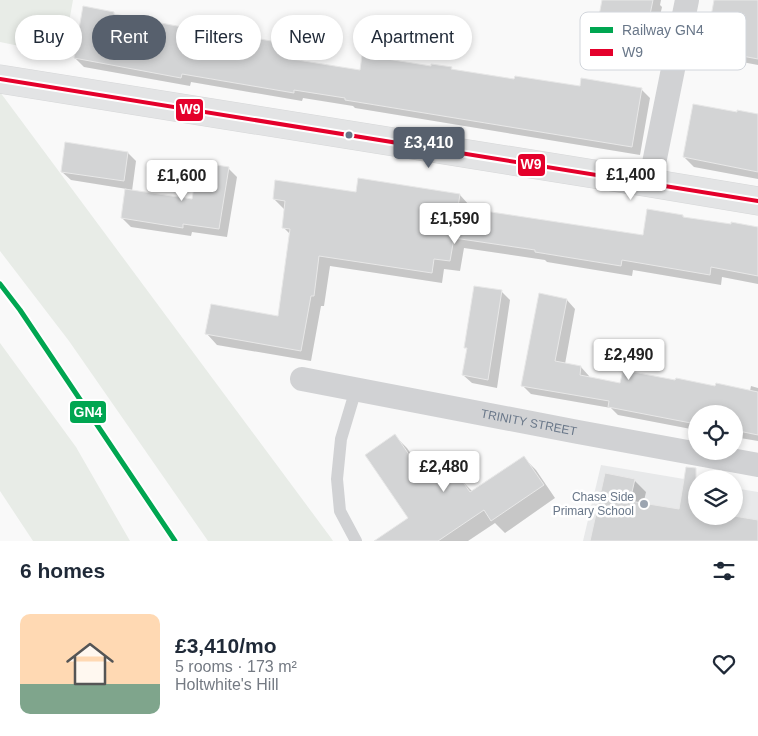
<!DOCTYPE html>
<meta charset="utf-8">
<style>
:root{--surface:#fff;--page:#f2f2f3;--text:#1f2937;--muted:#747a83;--line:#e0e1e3;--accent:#57606d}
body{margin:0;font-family:Helvetica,sans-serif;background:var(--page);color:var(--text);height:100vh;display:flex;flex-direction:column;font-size:19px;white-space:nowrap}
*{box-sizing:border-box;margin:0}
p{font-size:16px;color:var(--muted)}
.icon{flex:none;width:28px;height:28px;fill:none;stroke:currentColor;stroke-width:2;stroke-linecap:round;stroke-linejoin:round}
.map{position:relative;height:541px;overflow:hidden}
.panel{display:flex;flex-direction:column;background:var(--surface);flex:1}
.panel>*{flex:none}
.top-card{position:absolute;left:15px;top:15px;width:500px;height:45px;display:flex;gap:10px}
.tools{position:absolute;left:688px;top:405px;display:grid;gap:10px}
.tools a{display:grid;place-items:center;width:55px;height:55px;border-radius:50%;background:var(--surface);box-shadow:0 2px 8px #0003;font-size:25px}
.price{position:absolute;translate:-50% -42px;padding:0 11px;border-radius:5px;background:#fff;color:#222;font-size:16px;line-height:32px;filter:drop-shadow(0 1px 2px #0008)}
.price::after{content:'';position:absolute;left:50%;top:30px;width:15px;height:11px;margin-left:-8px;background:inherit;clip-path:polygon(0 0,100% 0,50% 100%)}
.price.on{background:var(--accent);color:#fff}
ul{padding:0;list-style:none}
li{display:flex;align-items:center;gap:15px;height:125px;padding:0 20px}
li+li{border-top:1px solid var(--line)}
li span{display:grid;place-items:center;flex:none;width:140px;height:100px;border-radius:10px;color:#555}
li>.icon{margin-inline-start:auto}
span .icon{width:60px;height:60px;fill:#fffc;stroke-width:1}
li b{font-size:21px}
h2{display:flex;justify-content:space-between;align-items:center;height:60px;padding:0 20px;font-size:21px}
.tag{padding:0 18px;border-radius:22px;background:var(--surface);box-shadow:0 2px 8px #0003;font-size:18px;line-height:45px}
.tag.on{background:var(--accent);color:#fff}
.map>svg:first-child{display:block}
.built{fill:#e8e9ea}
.green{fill:#e8ece7}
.shadow{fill:#0003}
.building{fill:#d3d4d5;stroke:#e8e8e8}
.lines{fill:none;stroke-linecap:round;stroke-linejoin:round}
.secondary-casing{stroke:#d6d7d8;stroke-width:29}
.lane{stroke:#d1d2d4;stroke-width:12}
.street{stroke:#d1d2d4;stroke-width:24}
.secondary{stroke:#e3e4e5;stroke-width:28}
.bus-1-casing{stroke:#fff;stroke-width:8}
.bus-1{stroke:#e4002b;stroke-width:4}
.rail-1-casing{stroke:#fff;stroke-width:9}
.rail-1{stroke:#00a651;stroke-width:5}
.bus-dot{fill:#697789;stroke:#fff;stroke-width:2}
.poi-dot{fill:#9ba4b0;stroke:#fff;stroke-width:2}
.labels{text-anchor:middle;stroke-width:5;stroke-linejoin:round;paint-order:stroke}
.street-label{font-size:12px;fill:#697789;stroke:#fff}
.poi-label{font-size:12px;fill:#697789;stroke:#fff;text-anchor:end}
.key{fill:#fff;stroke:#d2d6dc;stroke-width:1}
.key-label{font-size:14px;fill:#697789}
.line-badge{stroke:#fff;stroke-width:2}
.badge-label{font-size:14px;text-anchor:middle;font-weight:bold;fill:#fff}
</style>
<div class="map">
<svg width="758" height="541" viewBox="0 0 758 541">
<rect width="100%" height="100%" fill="#f9f9f9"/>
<!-- built -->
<path class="built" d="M 601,465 L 696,481 L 696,516 L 734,516 L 734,488 L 758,492 L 758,541 L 583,541 Z"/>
<!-- green -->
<path class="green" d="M 0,0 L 73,0 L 63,55 L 0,42 Z
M 0,92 L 331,538 L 333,541 L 208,541 L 69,341 L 0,251 Z
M 0,343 L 76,447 L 130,541 L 33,541 L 0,491 Z"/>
<!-- shadow -->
<path class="shadow" d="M 603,0 L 661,0 L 660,5 L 662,7 L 655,37 L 630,32 L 628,39 L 607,34 L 598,26 Z
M 715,0 L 758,0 L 758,65 L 715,57 L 706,48 Z
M 113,13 L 115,15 L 204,32 L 293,46 L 302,55 L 301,62 L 361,71 L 432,67 L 451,68 L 454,71 L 515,81 L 581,88 L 641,89 L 650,98 L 640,155 L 355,108 L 353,106 L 303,98 L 302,101 L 191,82 L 190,86 L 84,67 L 75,58 Z
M 758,116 L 758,179 L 694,167 L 684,157 Z
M 128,153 L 136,161 L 132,191 L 193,200 L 228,168 L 237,177 L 227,237 L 192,232 L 191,236 L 131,227 L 122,218 L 127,189 L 71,180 L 62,172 Z
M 357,193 L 460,195 L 470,206 L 470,210 L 644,237 L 683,216 L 685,219 L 758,228 L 758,284 L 722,277 L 721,285 L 633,270 L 632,276 L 547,262 L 545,260 L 464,248 L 460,271 L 444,269 L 442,283 L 330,266 L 324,306 L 321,306 L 311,361 L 217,345 L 207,334 L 279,317 L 290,234 L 283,227 L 285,210 L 274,199 Z
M 501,291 L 510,300 L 497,388 L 472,383 L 463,375 L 468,350 L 466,347 Z
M 567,300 L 575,309 L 565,364 L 581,367 L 589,376 L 589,378 L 621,384 L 716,387 L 750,391 L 751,386 L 758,388 L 758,441 L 734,437 L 734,414 L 696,414 L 696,430 L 618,415 L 611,408 L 531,394 L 522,385 Z
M 395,436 L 407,448 L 418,464 L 434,454 L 446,466 L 457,482 L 460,479 L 473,492 L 524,458 L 536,470 L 555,498 L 505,533 L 495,523 L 468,541 L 385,541 L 410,518 Z
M 635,481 L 646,492 L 643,505 L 680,510 L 683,490 L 696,492 L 696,516 L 758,521 L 758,541 L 591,541 Z"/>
<!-- building -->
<path class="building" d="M 602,0 L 653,0 L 647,29 L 621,24 L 620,31 L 597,26 Z
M 714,0 L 758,0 L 758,59 L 705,49 Z
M 83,6 L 114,12 L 114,14 L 203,31 L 203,29 L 294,45 L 291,59 L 360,70 L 362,55 L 431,66 L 431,64 L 452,67 L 451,69 L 514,79 L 515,76 L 580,86 L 581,78 L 642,88 L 632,147 L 345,100 L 345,98 L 294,90 L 294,93 L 182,74 L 181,78 L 74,58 Z
M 693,104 L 737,112 L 737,110 L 758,114 L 758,172 L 683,157 Z
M 65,142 L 128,152 L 124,181 L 61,172 Z
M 198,162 L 229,167 L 219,229 L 183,224 L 183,228 L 121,218 L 125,189 L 192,199 Z
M 358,178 L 460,194 L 458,207 L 643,235 L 647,209 L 683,215 L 683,217 L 731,224 L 731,222 L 758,227 L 758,276 L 711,267 L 710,275 L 622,260 L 621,266 L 535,252 L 535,250 L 454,238 L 450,261 L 434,259 L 432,273 L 319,256 L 314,296 L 311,296 L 301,351 L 205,334 L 211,304 L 278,316 L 290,229 L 282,228 L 285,201 L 273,199 L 275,180 L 356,192 Z
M 474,286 L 502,290 L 488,380 L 462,375 L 467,348 L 464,348 Z
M 539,293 L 567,299 L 555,361 L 581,366 L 580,375 L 620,383 L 623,370 L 675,380 L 676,378 L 715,386 L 716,383 L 758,392 L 758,435 L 734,430 L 734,414 L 696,414 L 696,424 L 608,407 L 609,401 L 521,386 Z
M 395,434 L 416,465 L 434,452 L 454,482 L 460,478 L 470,492 L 524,456 L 544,485 L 491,521 L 484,510 L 438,541 L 374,541 L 408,518 L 365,455 Z
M 686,467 L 696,468 L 696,516 L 734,516 L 758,520 L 758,541 L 590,541 L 605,473 L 635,479 L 630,501 L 679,509 Z"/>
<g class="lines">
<defs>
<path id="secondary" d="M 0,79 L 650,183 L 758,201"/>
</defs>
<!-- secondary casing -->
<use href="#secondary" class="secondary-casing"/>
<!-- lane -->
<path class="lane" d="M 356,541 L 340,511 L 337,479 L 341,439 L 356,389"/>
<!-- street -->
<g class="street">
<path d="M 650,183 L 687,0"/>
<path id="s1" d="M 302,379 L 578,432 L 758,465"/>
</g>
<!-- secondary -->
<use href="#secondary" class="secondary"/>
<defs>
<path id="bus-1" d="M 0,79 L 758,201"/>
</defs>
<!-- bus-1 casing -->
<use href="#bus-1" class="bus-1-casing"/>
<!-- bus-1 -->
<use href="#bus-1" class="bus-1"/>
<defs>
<path id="rail-1" d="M 0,284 L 20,310 L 175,541"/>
</defs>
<!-- rail-1 casing -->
<use href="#rail-1" class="rail-1-casing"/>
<!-- rail-1 -->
<use href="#rail-1" class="rail-1"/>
</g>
<!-- markers -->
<circle class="bus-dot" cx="349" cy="135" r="4.5"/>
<circle class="poi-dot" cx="644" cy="504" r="5"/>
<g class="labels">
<!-- street labels -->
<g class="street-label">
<text dy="4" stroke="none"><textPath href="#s1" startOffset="231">TRINITY STREET</textPath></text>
</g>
<!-- poi labels -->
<g class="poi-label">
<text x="634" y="501">Chase Side<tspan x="634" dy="14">Primary School</tspan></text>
</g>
</g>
<!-- legend -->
<rect x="580" y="12" width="166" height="58" rx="8" class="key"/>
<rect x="590" y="27" width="23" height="6" fill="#00a651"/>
<rect x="590" y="49" width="23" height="7" fill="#e4002b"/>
<g class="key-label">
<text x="622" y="35">Railway GN4</text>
<text x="622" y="57">W9</text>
</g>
<g class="line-badge">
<rect x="175" y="98" width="29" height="24" rx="5" fill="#e4002b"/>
<rect x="517" y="153" width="29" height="24" rx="5" fill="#e4002b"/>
<rect x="69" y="400" width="38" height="24" rx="5" fill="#00a651"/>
</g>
<g class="badge-label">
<text x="190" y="114">W9</text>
<text x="531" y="169">W9</text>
<text x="88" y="417">GN4</text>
</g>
</svg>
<div class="tools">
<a><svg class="icon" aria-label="locate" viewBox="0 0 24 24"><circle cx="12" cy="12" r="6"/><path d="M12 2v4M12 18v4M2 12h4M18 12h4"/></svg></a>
<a><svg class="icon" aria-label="layers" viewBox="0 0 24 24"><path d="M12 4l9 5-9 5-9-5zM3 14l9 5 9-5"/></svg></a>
</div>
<b class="price on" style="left:429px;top:169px">£3,410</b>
<b class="price" style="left:631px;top:201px">£1,400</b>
<b class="price" style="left:182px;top:202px">£1,600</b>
<b class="price" style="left:455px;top:245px">£1,590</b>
<b class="price" style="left:629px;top:381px">£2,490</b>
<b class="price" style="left:444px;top:493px">£2,480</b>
<div class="top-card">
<a class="tag">Buy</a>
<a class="tag on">Rent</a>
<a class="tag">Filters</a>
<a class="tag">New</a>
<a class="tag">Apartment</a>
</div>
</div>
<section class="panel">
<h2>6 homes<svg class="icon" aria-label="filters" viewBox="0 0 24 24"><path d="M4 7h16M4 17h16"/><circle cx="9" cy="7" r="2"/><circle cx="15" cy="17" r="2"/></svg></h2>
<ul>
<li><span style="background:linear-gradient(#ffd9b3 70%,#7fa58c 0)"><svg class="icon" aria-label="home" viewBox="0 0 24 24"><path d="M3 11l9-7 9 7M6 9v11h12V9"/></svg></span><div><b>£3,410/mo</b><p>5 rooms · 173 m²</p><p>Holtwhite's Hill</p></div><svg class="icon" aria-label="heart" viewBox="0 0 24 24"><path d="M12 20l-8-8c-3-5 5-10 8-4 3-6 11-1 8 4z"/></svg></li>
</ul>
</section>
